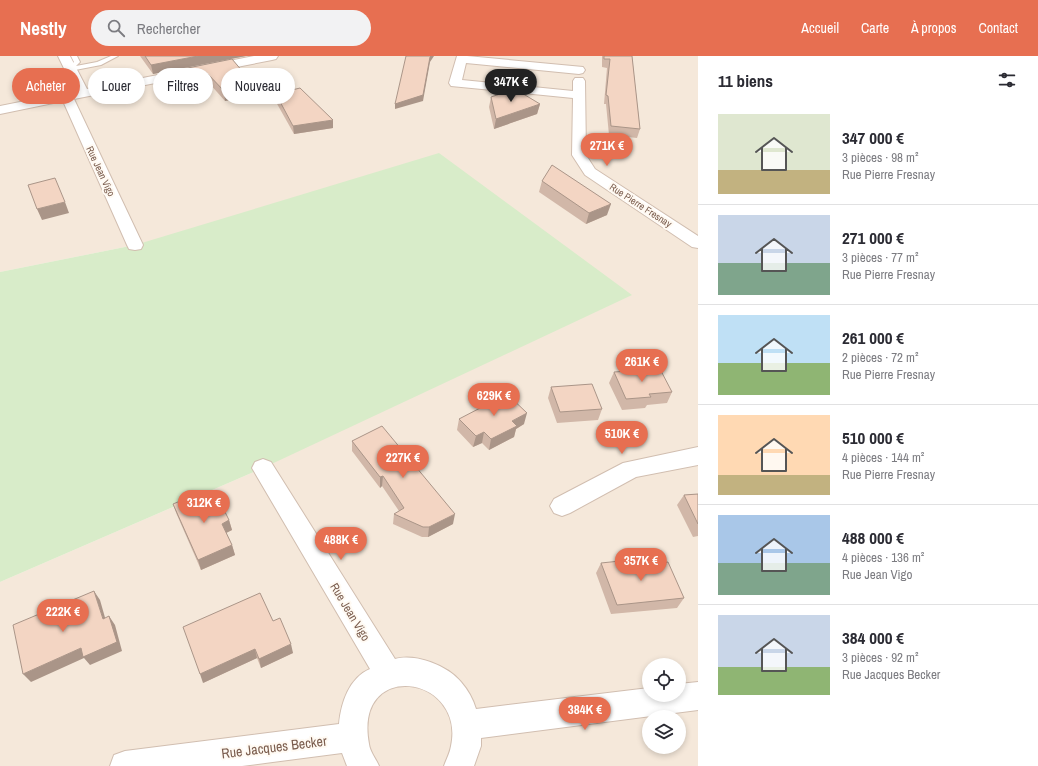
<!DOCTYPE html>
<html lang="fr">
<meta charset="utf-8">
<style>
:root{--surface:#fff;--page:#f2f2f3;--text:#2b2b33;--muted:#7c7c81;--line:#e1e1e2;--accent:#e76f51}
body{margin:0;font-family:"Archivo Narrow",sans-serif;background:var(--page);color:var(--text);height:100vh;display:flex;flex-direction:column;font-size:15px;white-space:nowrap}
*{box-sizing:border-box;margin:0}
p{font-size:13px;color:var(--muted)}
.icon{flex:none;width:22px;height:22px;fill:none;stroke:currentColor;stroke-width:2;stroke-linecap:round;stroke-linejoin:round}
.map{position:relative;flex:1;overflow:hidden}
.panel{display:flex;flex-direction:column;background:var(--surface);width:340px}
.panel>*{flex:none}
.banner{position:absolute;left:12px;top:12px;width:380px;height:36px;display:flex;gap:8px}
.fabs{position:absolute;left:642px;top:602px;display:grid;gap:8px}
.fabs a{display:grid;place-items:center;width:44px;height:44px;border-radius:50%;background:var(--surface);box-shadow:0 2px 6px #0003;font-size:20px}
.price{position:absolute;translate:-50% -34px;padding:0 9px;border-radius:14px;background:var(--accent);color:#fff;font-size:13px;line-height:26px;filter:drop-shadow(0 1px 2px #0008)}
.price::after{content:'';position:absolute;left:50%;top:24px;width:12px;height:9px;margin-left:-6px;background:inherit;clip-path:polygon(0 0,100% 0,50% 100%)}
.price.current{background:#222;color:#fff}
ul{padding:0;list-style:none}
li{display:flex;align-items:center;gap:12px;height:100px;padding:0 20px}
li+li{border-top:1px solid var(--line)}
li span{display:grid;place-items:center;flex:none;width:112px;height:80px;border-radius:0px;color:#555}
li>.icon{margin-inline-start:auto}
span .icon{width:48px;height:48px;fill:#fffc;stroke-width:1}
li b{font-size:17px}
h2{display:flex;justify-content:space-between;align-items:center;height:48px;padding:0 20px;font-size:17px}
.pill{padding:0 14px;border-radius:18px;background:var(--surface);box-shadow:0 2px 6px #0003;font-size:14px;line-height:36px}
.pill.current{background:var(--accent);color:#fff}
header{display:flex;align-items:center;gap:24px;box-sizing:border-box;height:56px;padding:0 20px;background:var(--accent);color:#fff}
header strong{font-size:19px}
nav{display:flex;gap:22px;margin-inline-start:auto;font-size:14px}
.search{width:280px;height:36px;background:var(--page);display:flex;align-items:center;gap:10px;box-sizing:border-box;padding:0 14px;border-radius:22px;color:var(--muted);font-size:15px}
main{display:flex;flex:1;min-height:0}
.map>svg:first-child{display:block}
.residential{fill:#f5e8da;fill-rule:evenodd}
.green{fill:#d8ecc9}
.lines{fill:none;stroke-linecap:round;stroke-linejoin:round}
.lane-casing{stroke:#d1beb0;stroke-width:2}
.street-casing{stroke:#d1beb0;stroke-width:2}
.lane{fill:#fff;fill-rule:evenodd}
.street{fill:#fff;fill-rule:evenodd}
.wall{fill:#d1b7a8}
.shaded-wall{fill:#aa9588}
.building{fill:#f3d5c3;stroke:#aa9588}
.labels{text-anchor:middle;stroke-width:4;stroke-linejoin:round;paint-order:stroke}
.far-street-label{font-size:10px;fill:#7a5c4d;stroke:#fffaf3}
.street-label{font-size:12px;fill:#7a5c4d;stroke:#fffaf3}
.near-street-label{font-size:14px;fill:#7a5c4d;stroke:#fffaf3}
</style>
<header>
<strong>Nestly</strong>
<div class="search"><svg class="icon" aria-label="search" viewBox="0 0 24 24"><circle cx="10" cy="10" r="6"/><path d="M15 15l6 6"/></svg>Rechercher</div>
<nav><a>Accueil</a><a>Carte</a><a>À propos</a><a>Contact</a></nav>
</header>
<main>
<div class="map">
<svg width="698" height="710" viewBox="0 0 698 710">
<rect width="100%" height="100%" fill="#fdf6ec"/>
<!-- residential -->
<path class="residential" d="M 0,0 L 698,0 L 698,710 L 0,710 L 0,526 L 263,412 L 135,189 L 0,216 ZM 649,609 L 679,609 L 679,639 L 649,639 ZM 649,661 L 679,661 L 679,691 L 649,691 Z"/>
<!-- green -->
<path class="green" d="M 439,97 L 632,239 L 263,412 L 0,526 L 0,216 L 135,189 Z"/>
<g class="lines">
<defs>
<path id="lane" d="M 71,0 L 77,0 L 80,6 L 76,10 L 97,6 L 111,0 L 118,0 L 101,9 L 70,15 L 67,13 L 74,6 Z"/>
<path id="street" d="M 58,0 L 70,0 L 87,33 L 254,0 L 278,0 L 276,3 L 272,4 L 74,43 L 143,189 L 141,193 L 135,194 L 129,193 L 127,189 L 63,45 L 0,58 L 0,50 L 75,35 Z
M 457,0 L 467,0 L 583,11 L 585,14 L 583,17 L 579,18 L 466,7 L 462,24 L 573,35 L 573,25 L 575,22 L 583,22 L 585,25 L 586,99 L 595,113 L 698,180 L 698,192 L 692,191 L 585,119 L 572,99 L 573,42 L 451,30 L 449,27 Z
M 698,391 L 698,409 L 636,421 L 570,457 L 562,460 L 554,457 L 550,450 L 554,443 L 623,407 Z
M 263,403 L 271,406 L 395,603 C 416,597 448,610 461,626 C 468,634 473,643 476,653 L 649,632 L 649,639 L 679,639 L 679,628 L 698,626 L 698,654 L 481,682 L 481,690 L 474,710 L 444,710 C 446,704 450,697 451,690 C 466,619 353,602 369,688 C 370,696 376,703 379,710 L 347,710 L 342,697 L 242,710 L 110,710 L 114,699 L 125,695 L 339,668 C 341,647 349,622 370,613 L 252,412 L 255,406 Z"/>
</defs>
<!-- lane casing -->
<use href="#lane" class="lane-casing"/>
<!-- street casing -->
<use href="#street" class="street-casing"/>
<!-- lane -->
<use href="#lane" class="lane"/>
<!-- street -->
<use href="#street" class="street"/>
</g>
<!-- wall -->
<path class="wall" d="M 140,0 L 246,0 L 153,18 Z
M 602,0 L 632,0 L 640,73 L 637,82 L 609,79 L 606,48 L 604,48 L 607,12 L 602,11 Z
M 232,3 L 254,29 L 255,39 L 225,45 L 209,27 L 166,36 L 160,28 L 158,18 Z
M 276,38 L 333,72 L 294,78 L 276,46 Z
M 491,41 L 540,48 L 537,58 L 494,73 L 489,51 Z
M 542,125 L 607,159 L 586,168 L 539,136 Z
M 614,316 L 672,336 L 667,347 L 647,349 L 645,352 L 622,354 L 609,327 Z
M 551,331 L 602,353 L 598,364 L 557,367 L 548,342 Z
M 459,363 L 524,368 L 516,373 L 514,381 L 489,394 L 482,387 L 473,391 L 457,374 Z
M 352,385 L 453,468 L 428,481 L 422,481 L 393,468 L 394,458 L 399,455 L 382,430 L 380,432 L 352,395 Z
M 698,438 L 698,480 L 693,481 L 677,449 L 684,439 Z
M 173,448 L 211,449 L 229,464 L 232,474 L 226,477 L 232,489 L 235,499 L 201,514 L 177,459 Z
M 601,507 L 642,510 L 684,542 L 677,552 L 611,558 L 596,517 Z
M 273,565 L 293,597 L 261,612 L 257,602 L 203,627 Z"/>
<!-- shaded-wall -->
<path class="shaded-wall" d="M 198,0 L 246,0 L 153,18 L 151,9 Z
M 431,0 L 434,0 L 430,6 L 423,45 L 395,53 L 395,48 Z
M 207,17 L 209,27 L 166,36 L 164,26 Z
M 254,29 L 255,39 L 225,45 L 224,35 Z
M 540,48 L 537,58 L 494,73 L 496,63 Z
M 333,64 L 333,72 L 294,78 L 293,70 Z
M 65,146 L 69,157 L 42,164 L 37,153 Z
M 611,148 L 607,159 L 586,168 L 589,157 Z
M 527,357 L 524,368 L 516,373 L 514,381 L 489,394 L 491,383 L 512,365 Z
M 484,376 L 482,387 L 473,391 L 476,380 Z
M 383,420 L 382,430 L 380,432 L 380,421 Z
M 455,458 L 453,468 L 428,481 L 429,471 Z
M 229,464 L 232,474 L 224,478 L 222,468 Z
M 232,489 L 235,499 L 201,514 L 198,504 Z
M 94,535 L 100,544 L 108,572 L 103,563 Z
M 109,560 L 115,569 L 122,595 L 90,609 L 84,602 L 31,626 L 23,618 L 81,592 Z
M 291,588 L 293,597 L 261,612 L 259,603 Z
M 255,593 L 257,602 L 203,627 L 200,618 Z"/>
<!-- building -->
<path class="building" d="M 145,0 L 198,0 L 151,9 Z
M 406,0 L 431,0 L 430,1 L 423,39 L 395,48 Z
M 604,0 L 632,0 L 640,73 L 611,70 L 608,40 L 606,39 L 610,3 L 604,3 Z
M 232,3 L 254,29 L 224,35 L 207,17 L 164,26 L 158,18 Z
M 300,32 L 333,64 L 293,70 L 276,38 Z
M 515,33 L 540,48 L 496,63 L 491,41 Z
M 552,109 L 611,148 L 589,157 L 542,125 Z
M 55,122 L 65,146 L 37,153 L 28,129 Z
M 660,313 L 672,336 L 649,338 L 651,341 L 626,343 L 614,316 Z
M 592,328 L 602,353 L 560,356 L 551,331 Z
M 507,338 L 527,357 L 512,365 L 517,370 L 491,383 L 484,376 L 476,380 L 459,363 Z
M 382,370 L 455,458 L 429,471 L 423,471 L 394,458 L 404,452 L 383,420 L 380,421 L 352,385 Z
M 204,435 L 211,449 L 220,446 L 229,464 L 222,468 L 232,489 L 198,504 L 173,448 Z
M 698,438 L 698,468 L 684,439 Z
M 639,503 L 642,510 L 668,506 L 684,542 L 617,549 L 601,507 Z
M 94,535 L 103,563 L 109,560 L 117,586 L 83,601 L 81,592 L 23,618 L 13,569 Z
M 260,537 L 273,565 L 280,562 L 291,588 L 259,603 L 255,593 L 200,618 L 183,571 Z"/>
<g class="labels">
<!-- far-street labels -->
<g class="far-street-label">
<text transform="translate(101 115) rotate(65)" y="4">Rue Jean Vigo</text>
<text transform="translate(641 149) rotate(33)" y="4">Rue Pierre Fresnay</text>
</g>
<!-- street labels -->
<g class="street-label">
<text transform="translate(350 556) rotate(59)" y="4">Rue Jean Vigo</text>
</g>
<!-- near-street labels -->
<g class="near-street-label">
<text transform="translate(274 691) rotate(-7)" y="5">Rue Jacques Becker</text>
</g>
</g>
</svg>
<div class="fabs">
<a><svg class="icon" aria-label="locate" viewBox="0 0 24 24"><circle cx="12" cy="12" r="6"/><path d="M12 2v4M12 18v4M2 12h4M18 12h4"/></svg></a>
<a><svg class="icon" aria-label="layers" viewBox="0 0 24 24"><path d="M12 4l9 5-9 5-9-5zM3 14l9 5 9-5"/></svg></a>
</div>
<b class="price current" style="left:511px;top:47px">347K €</b>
<b class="price" style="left:607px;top:111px">271K €</b>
<b class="price" style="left:642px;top:327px">261K €</b>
<b class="price" style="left:494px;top:361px">629K €</b>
<b class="price" style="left:622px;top:399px">510K €</b>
<b class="price" style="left:403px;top:423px">227K €</b>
<b class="price" style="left:204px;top:468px">312K €</b>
<b class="price" style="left:341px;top:505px">488K €</b>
<b class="price" style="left:641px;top:526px">357K €</b>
<b class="price" style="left:63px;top:577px">222K €</b>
<b class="price" style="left:585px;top:675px">384K €</b>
<div class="banner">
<a class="pill current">Acheter</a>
<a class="pill">Louer</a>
<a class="pill">Filtres</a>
<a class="pill">Nouveau</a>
</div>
</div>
<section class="panel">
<h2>11 biens<svg class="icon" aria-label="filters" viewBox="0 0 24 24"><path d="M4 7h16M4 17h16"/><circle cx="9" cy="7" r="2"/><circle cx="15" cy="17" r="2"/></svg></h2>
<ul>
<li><span style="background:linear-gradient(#dfe7d0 70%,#c2b280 0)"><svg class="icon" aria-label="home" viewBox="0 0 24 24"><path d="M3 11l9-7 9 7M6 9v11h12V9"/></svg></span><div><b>347 000 €</b><p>3 pièces · 98 m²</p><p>Rue Pierre Fresnay</p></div></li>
<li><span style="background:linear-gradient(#c9d6e8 60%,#7fa58c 0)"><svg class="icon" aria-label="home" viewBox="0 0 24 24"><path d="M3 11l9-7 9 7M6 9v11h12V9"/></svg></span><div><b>271 000 €</b><p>3 pièces · 77 m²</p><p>Rue Pierre Fresnay</p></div></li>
<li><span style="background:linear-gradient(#bfe0f5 60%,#8fb573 0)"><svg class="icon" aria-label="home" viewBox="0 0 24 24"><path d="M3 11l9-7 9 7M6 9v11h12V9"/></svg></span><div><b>261 000 €</b><p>2 pièces · 72 m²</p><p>Rue Pierre Fresnay</p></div></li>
<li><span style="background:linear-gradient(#ffd9b3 75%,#c2b280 0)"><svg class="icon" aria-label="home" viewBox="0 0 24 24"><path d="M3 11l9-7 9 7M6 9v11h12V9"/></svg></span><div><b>510 000 €</b><p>4 pièces · 144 m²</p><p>Rue Pierre Fresnay</p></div></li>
<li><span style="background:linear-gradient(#a9c7e8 60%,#7fa58c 0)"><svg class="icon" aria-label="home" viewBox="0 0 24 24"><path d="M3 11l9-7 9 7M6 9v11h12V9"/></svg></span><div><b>488 000 €</b><p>4 pièces · 136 m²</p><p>Rue Jean Vigo</p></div></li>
<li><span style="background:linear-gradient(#c9d6e8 65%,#8fb573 0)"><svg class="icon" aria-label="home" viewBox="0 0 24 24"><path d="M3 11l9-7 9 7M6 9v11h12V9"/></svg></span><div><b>384 000 €</b><p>3 pièces · 92 m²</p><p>Rue Jacques Becker</p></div></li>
</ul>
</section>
</main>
